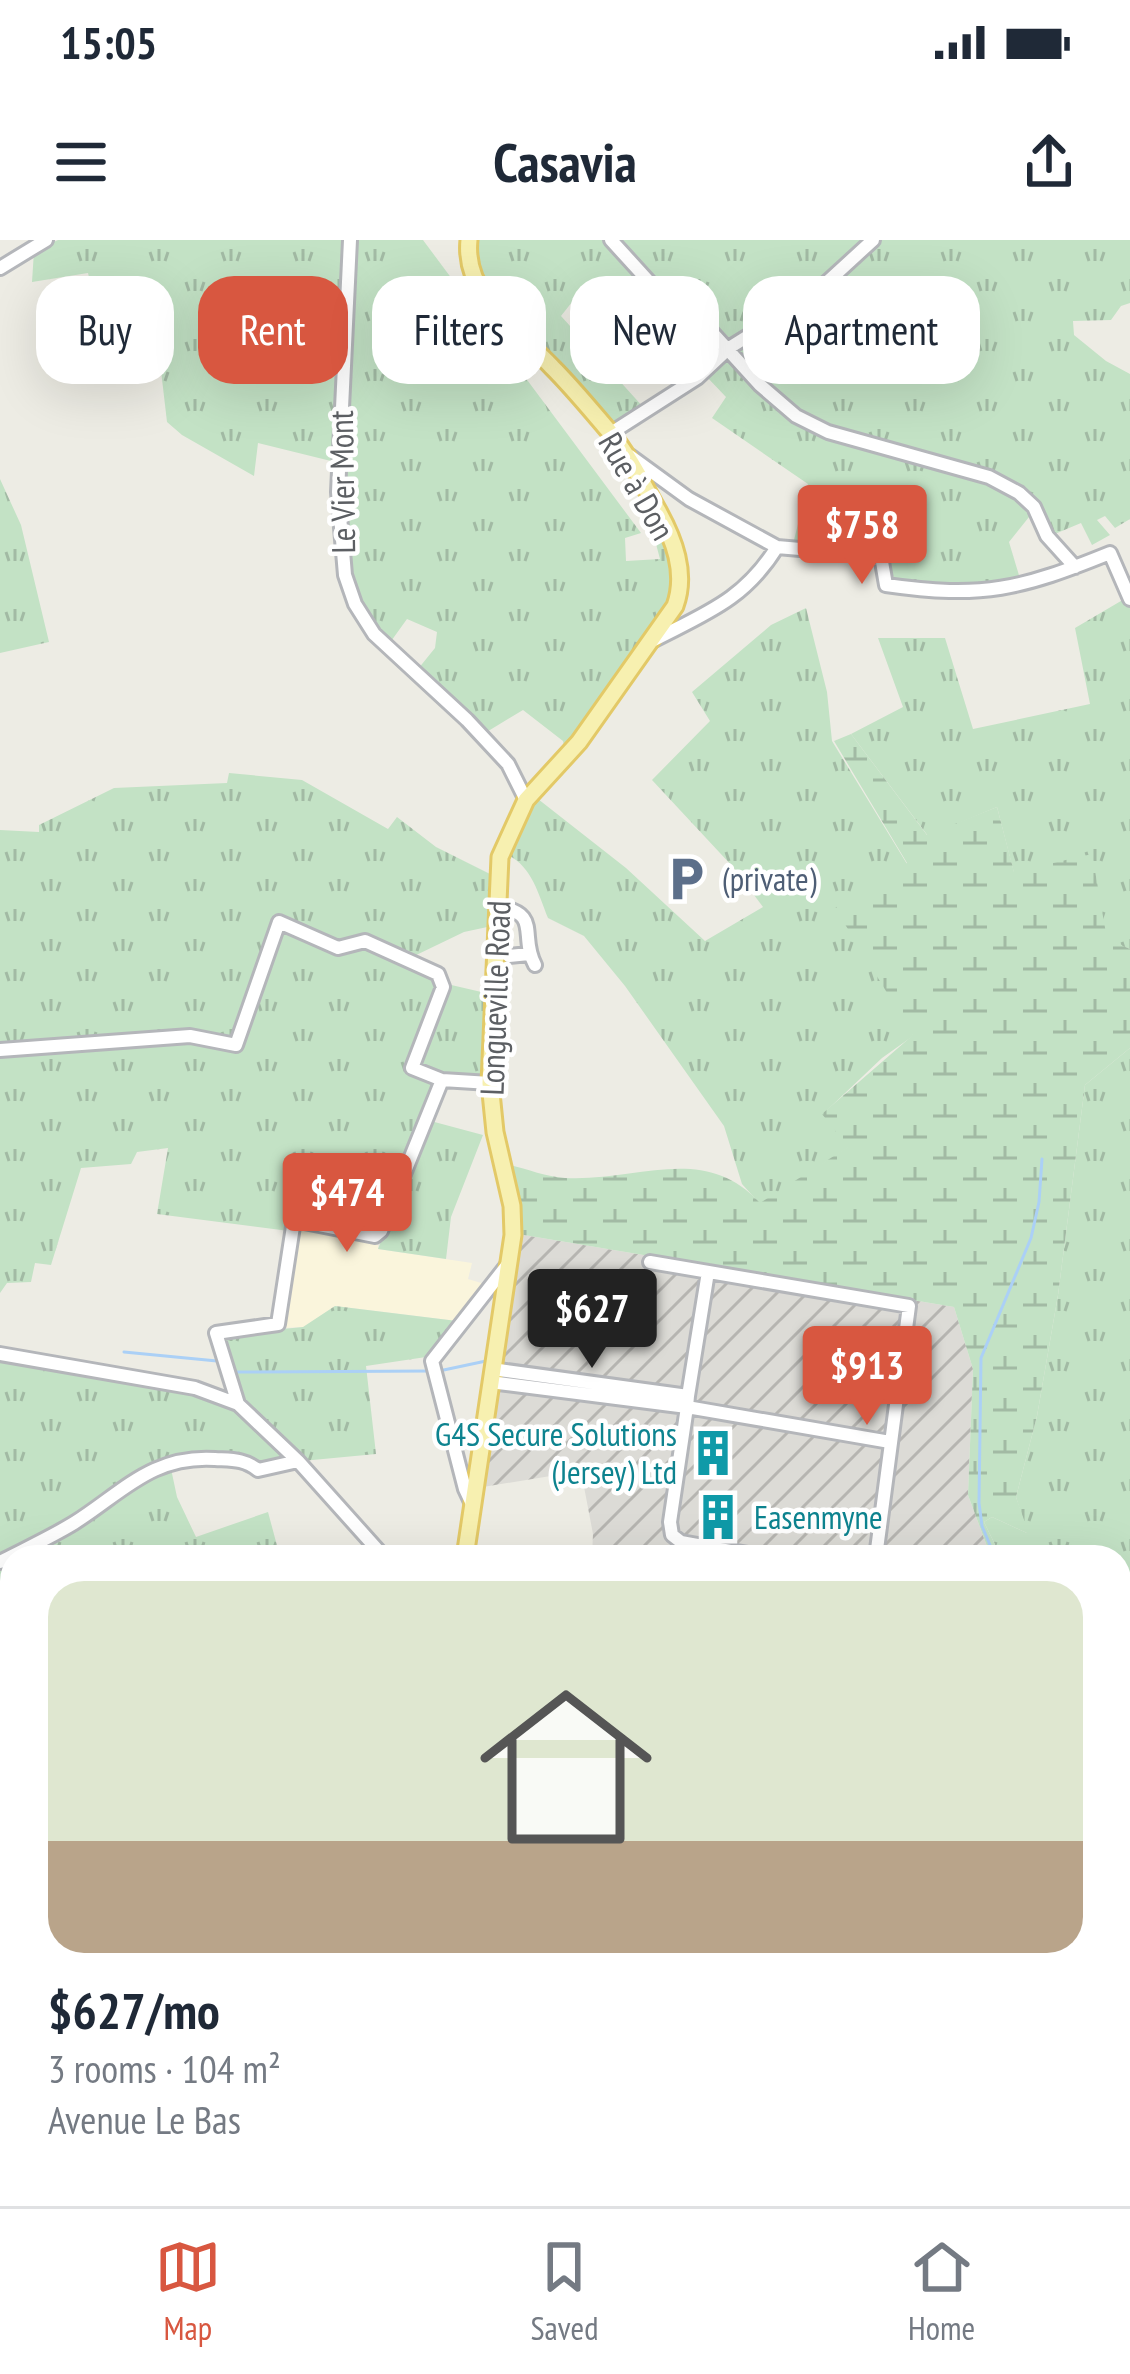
<!DOCTYPE html>
<meta charset="utf-8">
<style>
:root{--surface:#fff;--page:#f6f6f7;--text:#1f2937;--muted:#747a83;--line:#e0e1e3;--accent:#d85740}
body{margin:0;font-family:"PT Sans Narrow",sans-serif;background:var(--page);color:var(--text);height:100vh;display:flex;flex-direction:column;font-size:45px;white-space:nowrap}
*{box-sizing:border-box;margin:0}
p{font-size:39px;color:var(--muted)}
.icon{flex:none;width:66px;height:66px;fill:none;stroke:currentColor;stroke-width:2;stroke-linecap:round;stroke-linejoin:round}
.map{position:relative;flex:1;overflow:hidden}
.sheet{position:absolute;left:0px;top:1305px;width:1131px;height:663px;display:flex;flex-direction:column;background:var(--surface);border-radius:36px 36px 0 0;box-shadow:0 12px 48px #0002}
.sheet>*{flex:none}
.hud{position:absolute;left:36px;top:36px;width:1059px;height:108px;display:flex;gap:24px}
.price{position:absolute;translate:-50% -102px;padding:0 27px;border-radius:12px;background:var(--accent);color:#fff;font-size:39px;line-height:78px;filter:drop-shadow(0 3px 6px #0008)}
.price::after{content:'';position:absolute;left:50%;top:72px;width:36px;height:27px;margin-left:-18px;background:inherit;clip-path:polygon(0 0,100% 0,50% 100%)}
.price.current{background:#222;color:#fff}
ul{padding:0;list-style:none}
li{display:grid;align-content:center;gap:24px;height:636px;padding:0 48px}
li+li{border-top:3px solid var(--line)}
li span{display:grid;place-items:center;height:372px;border-radius:36px;color:#555}
li>.icon{margin-inline-start:auto}
span .icon{width:216px;height:216px;fill:#fffc;stroke-width:1}
li b{font-size:51px}
.chip{padding:0 42px;border-radius:36px;background:var(--surface);box-shadow:0 12px 48px #0002;font-size:42px;line-height:108px}
.chip.current{background:var(--accent);color:#fff}
.status{display:flex;justify-content:space-between;align-items:center;height:84px;padding:0 60px;background:var(--surface);direction:ltr}
.status svg{height:33px;fill:currentColor}
header{display:flex;justify-content:space-between;align-items:center;height:156px;padding:0 48px;background:var(--surface);font-size:54px;font-weight:700}
.tabs{display:flex;justify-content:space-around;align-items:center;height:168px;border-top:3px solid var(--line);background:var(--surface);font-size:33px;color:var(--muted)}
.tabs a{display:grid;justify-items:center;gap:6px}
.tabs .current{color:var(--accent)}
.map>svg:first-child{display:block}
.commercial{fill:#faf5dc}
.industrial{fill:url(#industrial-furrows)}
.grass{fill:url(#grass-tufts)}
.wetland{fill:url(#wetland-marsh)}
.lines{fill:none;stroke-linecap:round;stroke-linejoin:round}
.stream{stroke:#abd0f6;stroke-width:3}
.minor-casing{stroke:#b4b6ba;stroke-width:18}
.major-casing{stroke:#e3c967;stroke-width:21}
.minor{stroke:#fff;stroke-width:12}
.major{stroke:#f7f0b0;stroke-width:15}
.labels{text-anchor:middle;stroke-width:9;stroke-linejoin:round;paint-order:stroke}
.street-label{font-size:33px;fill:#5c5f63;stroke:#fff}
.service-label{font-size:33px;fill:#4e5e75;stroke:#fff;text-anchor:start}
.culture-label{font-size:33px;fill:#0d838f;stroke:#fff;text-anchor:end}
</style>
<div class="status"><b>15:05</b><svg viewBox="0 0 49 12"><path d="M0 12V9h3v3zM5 12V6h3v6zM10 12V3h3v9zM15 12V0h3v12zM26 1h20v11H26zM47 4h2v5h-2z"/></svg></div>
<header><svg class="icon" aria-label="menu" viewBox="0 0 24 24"><path d="M4 6h16M4 12h16M4 18h16"/></svg>Casavia<svg class="icon" aria-label="share" viewBox="0 0 24 24"><path d="M12 15V3M7 8l5-5 5 5M5 13v7h14v-7"/></svg></header>
<div class="map">
<svg width="1130" height="1966" viewBox="0 0 1130 1966">
<defs>
<pattern id="industrial-furrows" width="10" height="10" patternUnits="userSpaceOnUse" patternTransform="scale(3)"><rect width="10" height="10" fill="#dcdbd6"/><path d="M-1 1l2-2M0 10L10 0M9 11l2-2" fill="none" stroke="#b6b5b1"/></pattern>
<pattern id="grass-tufts" width="24" height="20" patternUnits="userSpaceOnUse" patternTransform="scale(3)"><rect width="24" height="20" fill="#c3e2c5"/><path d="M3 7l-1-3M5 7V3M7 7l1-3M15 17l-1-3M17 17v-4M19 17l1-3" fill="none" stroke="#a2baa4"/></pattern>
<pattern id="wetland-marsh" width="20" height="14" patternUnits="userSpaceOnUse" patternTransform="scale(3)"><rect width="20" height="14" fill="#c3e2c5"/><path d="M1 5h8M5 5V1M11 12h8M15 12V8" fill="none" stroke="#a2baa4"/></pattern>
</defs>
<rect width="100%" height="100%" fill="#edece4"/>
<!-- commercial -->
<path class="commercial" d="M 298,986 L 378,1001 L 378,1009 L 472,1023 L 468,1039 L 488,1045 L 457,1081 L 335,1066 L 304,1087 L 281,1088 Z
M 1130,1629 L 1130,1658 L 1127,1660 L 1130,1672 L 1130,1959 L 1119,1956 L 1119,1631 Z"/>
<!-- industrial -->
<path class="industrial" d="M 518,994 L 954,1067 L 973,1129 L 968,1255 L 991,1317 L 592,1317 L 593,1294 L 581,1231 L 483,1247 Z"/>
<!-- grass -->
<path class="grass" d="M 58,0 L 346,0 L 335,222 L 258,203 L 254,236 L 182,195 L 167,182 L 156,88 L 100,84 L 88,33 L 32,42 L 34,11 Z
M 353,0 L 423,0 L 641,293 L 625,298 L 626,321 L 660,319 L 652,289 L 661,285 L 674,323 L 671,362 L 565,510 L 563,501 L 523,470 L 485,493 L 418,429 L 435,408 L 437,392 L 407,379 L 389,404 L 356,358 L 343,298 L 346,118 Z
M 474,0 L 607,0 L 724,107 L 690,139 L 587,43 L 561,76 L 644,168 L 610,187 L 485,51 L 478,34 Z
M 616,0 L 868,0 L 818,45 L 733,101 L 686,60 L 656,44 Z
M 878,0 L 1130,0 L 1130,63 L 1121,66 L 1111,80 L 1073,81 L 1074,95 L 1106,121 L 1130,134 L 1130,279 L 1115,288 L 1105,276 L 1097,280 L 1110,295 L 1092,305 L 1081,283 L 1050,296 L 1021,250 L 826,188 C 787,167 762,142 735,106 Z
M 729,113 L 823,194 L 988,244 L 1009,253 L 1033,272 L 1009,302 L 1021,342 C 995,346 916,356 896,339 C 889,333 886,321 883,313 L 793,304 L 808,244 L 712,178 L 726,157 L 705,135 Z
M 0,239 L 21,285 L 49,402 L 0,413 Z
M 1126,358 L 1130,366 L 1130,709 L 1107,700 L 1014,633 L 997,567 L 928,596 L 851,494 L 903,467 L 878,398 L 945,398 L 973,489 L 1090,464 L 1075,388 Z
M 806,368 L 827,452 L 832,501 L 907,624 L 913,796 L 882,818 L 823,874 L 849,907 L 760,964 L 742,944 L 724,886 L 625,746 L 584,696 L 548,678 C 538,653 532,626 506,614 L 531,562 L 538,559 L 626,628 L 705,701 L 763,667 L 733,627 L 652,540 L 710,481 L 692,452 L 771,385 Z
M 229,533 L 302,540 L 388,589 L 397,577 L 436,607 L 494,636 L 492,686 L 464,692 L 410,718 C 375,700 375,693 338,704 L 279,676 L 234,801 L 0,808 L 0,590 L 39,592 L 39,585 L 114,548 L 227,543 Z
M 282,687 L 342,714 L 363,705 L 434,736 L 439,745 L 407,828 L 436,841 L 378,989 L 371,994 L 291,973 L 289,991 L 157,974 L 168,908 L 137,912 L 131,924 L 81,928 L 51,1025 L 35,1023 L 31,1042 L 7,1043 L 0,1053 L 0,813 L 190,799 L 239,810 Z
M 447,744 L 490,754 L 485,838 L 443,836 L 415,825 Z
M 1130,808 L 1130,1337 L 1119,1337 L 1119,1317 L 1001,1317 L 984,1282 L 992,1277 L 1027,1293 L 1016,1257 L 1037,1176 L 1058,1055 L 1085,845 Z
M 427,880 L 483,895 L 451,977 L 446,1019 L 378,1009 Z
M 335,1066 L 457,1081 L 426,1117 L 366,1126 L 376,1214 L 302,1221 L 244,1164 L 221,1095 L 303,1087 Z
M 0,1117 L 198,1153 L 237,1170 L 292,1221 L 262,1228 L 196,1215 L 0,1320 Z
M 170,1224 L 177,1257 L 196,1297 L 268,1272 L 279,1313 L 276,1317 L 14,1317 Z
M 12,1318 L 12,1550 L 0,1557 L 0,1325 Z
M 12,1915 L 12,1956 L 177,1956 L 184,1966 L 0,1966 L 0,1925 Z
M 252,1956 L 436,1956 L 438,1966 L 261,1966 Z
M 442,1956 L 645,1956 L 627,1959 L 627,1966 L 444,1966 Z"/>
<!-- wetland -->
<path class="wetland" d="M 851,494 L 927,595 L 997,567 L 1014,632 L 1092,614 L 1107,699 L 1130,709 L 1130,808 L 1085,845 L 1058,1055 L 1037,1176 L 1016,1257 L 1029,1294 L 992,1277 L 984,1282 L 1001,1317 L 991,1317 L 968,1255 L 973,1129 L 954,1067 L 518,994 L 510,925 C 527,929 547,937 565,938 C 637,942 704,902 760,963 L 848,907 L 822,874 L 913,795 L 835,668 L 907,623 L 834,501 Z"/>
<g class="lines">
<!-- stream -->
<path class="stream" d="M 124,1112 L 217,1121
M 439,1131 L 486,1121
M 236,1132 L 430,1131
M 995,1317 L 982,1286 L 979,1263 L 981,1118 L 1031,998 L 1039,962 L 1042,919
M 1119,1550 L 1130,1558
M 0,1554 L 12,1548"/>
<defs>
<path id="minor" d="M 350,0 L 338,252 L 345,335 L 355,364 L 374,394 L 467,480 L 508,524 L 526,560
M 611,0 L 652,45 L 699,78 L 760,145 L 796,176 L 828,192 L 989,237 L 1019,253 L 1034,267 L 1047,296 L 1075,327
M 0,28 L 46,0
M 611,193 L 697,138 L 729,108 L 812,56 L 873,0
M 630,216 L 689,259 L 777,307
M 652,401 C 706,373 744,360 777,307 L 881,316 L 886,345 C 983,359 1021,349 1110,313 L 1130,359
M 498,667 C 542,673 519,696 535,725
M 509,716 L 529,714
M 0,810 L 190,796 L 236,805 L 279,682 L 338,708 L 365,701 L 438,734 L 443,747 L 412,828 L 442,840 L 490,843
M 650,1022 L 909,1066 L 876,1317
M 0,1114 L 195,1148 L 238,1164 L 298,1221 L 384,1317
M 492,1129 L 688,1156
M 490,1142 L 687,1167 L 670,1282 L 672,1295 L 681,1302 L 764,1317
M 688,1156 L 687,1167 L 890,1202
M 688,1156 L 708,1032
M 238,1164 L 216,1093 L 278,1084 L 294,980 L 375,996 L 381,991 L 442,840
M 472,1264 L 465,1249 L 432,1121 L 508,1024
M 0,1322 C 25,1309 51,1297 74,1283 C 123,1252 152,1215 215,1219 C 233,1220 244,1219 258,1230 L 298,1221
M 0,1848 L 12,1839
M 439,1956 L 441,1966"/>
<path id="major" d="M 465,1317 L 513,995 L 512,966 L 495,892 L 490,843 L 500,617 L 526,560 L 579,502 L 675,366 C 687,333 674,299 657,269 C 642,242 628,214 608,190 C 590,169 572,147 552,127 C 518,91 463,56 469,0
M 1119,1593 L 1130,1605
M 919,1956 L 928,1966
M 1080,1956 L 1130,1963"/>
</defs>
<!-- minor casing -->
<use href="#minor" class="minor-casing"/>
<!-- major casing -->
<use href="#major" class="major-casing"/>
<!-- minor -->
<use href="#minor" class="minor"/>
<!-- major -->
<use href="#major" class="major"/>
</g>
<!-- icons -->
<defs>
<symbol id="parking-bare" viewBox="-9 -9 18 18"><path d="M-3.5-5.5H1a3.5 3.5 0 0 1 0 7H-1V5.5H-3.5ZM-1-3.4V-.6H.8a1.4 1.4 0 0 0 0-2.8Z" fill="#5c6f8a" stroke="#fff" stroke-width="2.5" paint-order="stroke"/></symbol>
<symbol id="building-bare" viewBox="-9 -9 18 18"><path d="M-4-6H4V6H1V3H-1V6H-4ZM-2.5-4.3h1.7v1.8h-1.7ZM.8-4.3h1.7v1.8H.8ZM-2.5-1h1.7V.8h-1.7ZM.8-1h1.7V.8H.8Z" fill="#0f9aa8" stroke="#fff" stroke-width="2.5" paint-order="stroke"/></symbol>
</defs>
<g fill-rule="evenodd">
<use href="#parking-bare" x="653" y="606" width="66" height="66"/>
<use href="#building-bare" x="680" y="1180" width="66" height="66"/>
<use href="#building-bare" x="685" y="1244" width="66" height="66"/>
</g>
<g class="labels">
<!-- street labels -->
<g class="street-label">
<text transform="translate(342 242) rotate(-91)" y="12">Le Vier Mont</text>
<text transform="translate(637 246) rotate(60)" y="12">Rue à Don</text>
<text transform="translate(495 758) rotate(-88)" y="12">Longueville Road</text>
</g>
<!-- service labels -->
<g class="service-label">
<text x="722" y="651">(private)</text>
</g>
<!-- culture labels -->
<g class="culture-label">
<text x="677" y="1206">G4S Secure Solutions<tspan x="677" dy="38">(Jersey) Ltd</tspan></text>
<text x="754" y="1289" text-anchor="start">Easenmyne</text>
</g>
</g>
</svg>
<b class="price" style="left:862px;top:347px">$758</b>
<b class="price" style="left:347px;top:1015px">$474</b>
<b class="price current" style="left:592px;top:1131px">$627</b>
<b class="price" style="left:867px;top:1188px">$913</b>
<div class="hud">
<a class="chip">Buy</a>
<a class="chip current">Rent</a>
<a class="chip">Filters</a>
<a class="chip">New</a>
<a class="chip">Apartment</a>
</div>
<section class="sheet">
<ul>
<li><span style="background:linear-gradient(#dfe7d0 70%,#b9a48a 0)"><svg class="icon" aria-label="home" viewBox="0 0 24 24"><path d="M3 11l9-7 9 7M6 9v11h12V9"/></svg></span><div><b>$627/mo</b><p>3 rooms · 104 m²</p><p>Avenue Le Bas</p></div></li>
</ul>
</section>
</div>
<nav class="tabs">
<a class="current"><svg class="icon" aria-label="map" viewBox="0 0 24 24"><path d="M3 6l6-2 6 2 6-2v14l-6 2-6-2-6 2zM9 4v14M15 6v14"/></svg>Map</a>
<a><svg class="icon" aria-label="saved" viewBox="0 0 24 24"><path d="M7 4h10v16l-5-4-5 4z"/></svg>Saved</a>
<a><svg class="icon" aria-label="home" viewBox="0 0 24 24"><path d="M3 11l9-7 9 7M6 9v11h12V9"/></svg>Home</a>
</nav>
